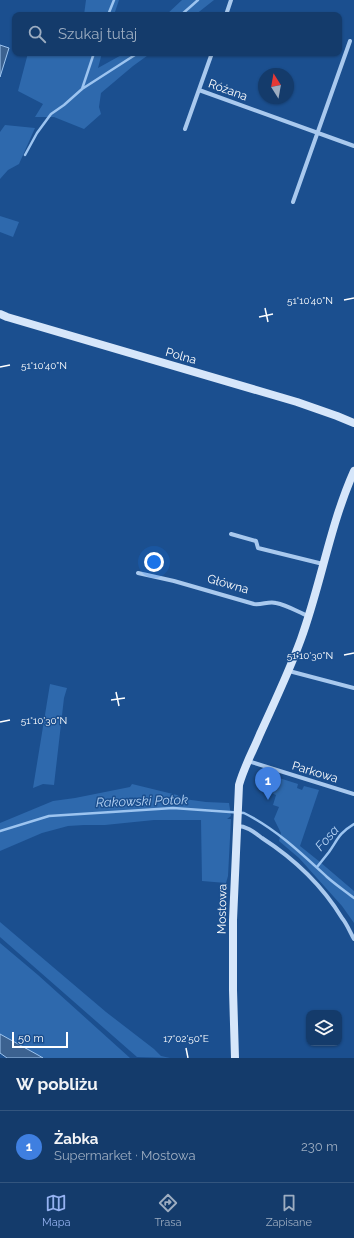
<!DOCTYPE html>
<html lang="pl">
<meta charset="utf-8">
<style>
:root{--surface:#143b6b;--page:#214673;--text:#f1f3f6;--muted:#9dadc1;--line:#33557e;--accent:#95b2f1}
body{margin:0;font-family:Raleway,sans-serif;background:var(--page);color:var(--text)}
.controls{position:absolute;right:12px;bottom:12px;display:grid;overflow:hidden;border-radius:8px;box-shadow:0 1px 3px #0004}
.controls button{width:36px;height:36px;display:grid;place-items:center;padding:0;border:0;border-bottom:1px solid var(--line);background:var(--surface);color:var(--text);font:20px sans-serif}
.compass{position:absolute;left:258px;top:68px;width:36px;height:36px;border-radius:50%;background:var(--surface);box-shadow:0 1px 3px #0004;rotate:349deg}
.scale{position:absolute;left:12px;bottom:10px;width:56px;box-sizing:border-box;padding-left:4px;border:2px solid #fff;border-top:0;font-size:11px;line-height:14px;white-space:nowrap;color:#fff;-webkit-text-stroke:3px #1b4f8f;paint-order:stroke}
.you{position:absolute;left:154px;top:562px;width:14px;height:14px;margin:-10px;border:3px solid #fff;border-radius:50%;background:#1a73e8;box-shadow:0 0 0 6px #1a73e833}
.badge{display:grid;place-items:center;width:26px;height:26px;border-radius:50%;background:var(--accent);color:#fff;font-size:13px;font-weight:700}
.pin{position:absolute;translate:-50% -33px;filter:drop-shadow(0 1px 2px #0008)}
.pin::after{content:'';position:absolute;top:21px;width:14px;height:12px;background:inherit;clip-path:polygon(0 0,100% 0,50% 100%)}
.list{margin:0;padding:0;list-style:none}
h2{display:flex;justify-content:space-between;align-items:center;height:52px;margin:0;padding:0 16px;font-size:17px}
h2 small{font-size:13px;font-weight:400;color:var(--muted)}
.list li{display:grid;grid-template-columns:26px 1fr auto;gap:12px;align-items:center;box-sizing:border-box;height:72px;padding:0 16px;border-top:1px solid var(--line)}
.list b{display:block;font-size:15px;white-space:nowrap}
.list p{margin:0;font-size:13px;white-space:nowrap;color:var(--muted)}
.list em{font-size:13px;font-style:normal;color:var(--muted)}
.icon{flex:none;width:22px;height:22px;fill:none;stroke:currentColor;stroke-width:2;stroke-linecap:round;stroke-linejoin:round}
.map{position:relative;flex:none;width:354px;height:1058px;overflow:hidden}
.search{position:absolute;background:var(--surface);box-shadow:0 1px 3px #0004;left:12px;right:12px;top:12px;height:44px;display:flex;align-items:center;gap:10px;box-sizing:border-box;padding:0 14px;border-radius:8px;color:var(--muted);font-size:15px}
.sheet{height:124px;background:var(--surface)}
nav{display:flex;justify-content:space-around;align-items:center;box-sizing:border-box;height:56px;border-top:1px solid var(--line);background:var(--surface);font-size:11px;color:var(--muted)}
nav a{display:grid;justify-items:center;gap:2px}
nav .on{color:var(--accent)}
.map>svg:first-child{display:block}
.green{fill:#2e69ad}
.water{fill:#3c6290;stroke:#9cc4f0}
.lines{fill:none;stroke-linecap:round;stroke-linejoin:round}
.stream{stroke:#9cc4f0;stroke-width:2.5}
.street{stroke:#a9c9ee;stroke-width:4}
.secondary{stroke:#d6e6fa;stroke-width:8}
.ticks{fill:none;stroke:#fff;stroke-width:1.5}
.labels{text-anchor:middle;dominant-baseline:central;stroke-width:3;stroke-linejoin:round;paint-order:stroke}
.street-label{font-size:12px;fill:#fff;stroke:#1b4f8f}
.water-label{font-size:13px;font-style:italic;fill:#b5d3f5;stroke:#1b4f8f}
.ticks-label{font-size:10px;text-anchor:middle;fill:#fff;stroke:#1b4f8f;stroke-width:3;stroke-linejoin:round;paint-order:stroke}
</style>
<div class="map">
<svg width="354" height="1058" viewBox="0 0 354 1058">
<rect width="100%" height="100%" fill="#1b4f8f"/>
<path class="green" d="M86,0H119L114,15H84Z
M182,0H214L195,15H166Z
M28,53H43L59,55L70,53H102L98,68L125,53H151L133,66L101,93L99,107L101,114L84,129L54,117H35L43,104L18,91Z
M5,125L35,128L19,164L8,170L0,179V132Z
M0,216L19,222L13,237L0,232Z
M50,684L67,688L64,698L54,785L43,784L33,788Z
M273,776L298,784L297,788L302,790L304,786L319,790L300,846L320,862L354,891V923L342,906L299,858L279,841L281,833L274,819L279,807L273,805L276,795L267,791L274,779H272Z
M132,784L177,795L184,799L206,802L229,803L231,816L227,819H231L228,876L226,883L202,881L201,820H154L105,825H84L68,826L42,833L0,851V823L53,801L75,798L130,787Z
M0,922L106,1012L154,1049L161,1056L170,1058L137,1057L0,937Z
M0,943L38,975L130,1058H43L0,1034Z"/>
<path class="water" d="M0,45L9,48L0,77Z
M0,1034L38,1055L43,1058H7L0,1053Z"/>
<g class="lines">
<path class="stream" d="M108,15L114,0
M181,15L198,0
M82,89L94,53
M25,155L37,133L51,114L64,105L82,89L138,53
M0,831L49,816L112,812L173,808L244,813C276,829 301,853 327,877C336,885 345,891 354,898
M317,867C321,862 325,857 329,852C338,839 339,833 354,824"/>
<path class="street" d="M226,15L231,0
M199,90L354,146
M185,129L212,53
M293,202L350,41
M231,534L256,541L258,548L323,564
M138,573L174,581L254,604C262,605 269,601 276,603C287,605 298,612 308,616
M289,671L354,688
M248,761L354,794
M237,826C247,826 254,832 262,838C293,858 322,885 342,918C347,924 350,932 354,939"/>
<path class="secondary" d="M0,314L7,317L297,402L337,416L354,423
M235,1058L233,990V920L239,785C244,767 253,751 260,734C274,703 289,672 301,639C321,584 330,525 354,471"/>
</g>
<path class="ticks" d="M344,300L354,298M265,308L268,322M259,317L273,314M0,367L10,365M344,655L354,653M116,692L119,706M111,700L125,698M0,722L10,720M186,1048L188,1058"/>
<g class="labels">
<g class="street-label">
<text transform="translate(228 90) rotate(20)">Różana</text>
<text transform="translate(181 356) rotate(16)">Polna</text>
<text transform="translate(228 584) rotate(16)">Główna</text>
<text transform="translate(315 772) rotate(17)">Parkowa</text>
<text transform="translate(222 909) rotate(-89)">Mostowa</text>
</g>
<g class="water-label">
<text transform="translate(142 801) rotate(-2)">Rakowski Potok</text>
<text transform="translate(327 838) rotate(-49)">Fosa</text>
</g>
</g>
<g class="ticks-label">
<text x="310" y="304">51°10'40"N</text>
<text x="44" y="369">51°10'40"N</text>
<text x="310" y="659">51°10'30"N</text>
<text x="44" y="724">51°10'30"N</text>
<text x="186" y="1042">17°02'50"E</text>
</g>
</svg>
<div class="controls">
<button><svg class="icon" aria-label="layers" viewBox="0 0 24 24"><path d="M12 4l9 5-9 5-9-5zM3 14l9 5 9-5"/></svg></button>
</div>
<svg class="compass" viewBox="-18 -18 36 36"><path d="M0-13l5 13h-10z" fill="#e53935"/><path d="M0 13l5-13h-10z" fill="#9dadc1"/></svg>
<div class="scale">50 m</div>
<div class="you"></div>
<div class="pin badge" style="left:268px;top:800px;background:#3f7fe0">1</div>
<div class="search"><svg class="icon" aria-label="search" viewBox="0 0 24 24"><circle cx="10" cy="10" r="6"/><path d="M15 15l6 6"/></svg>Szukaj tutaj</div>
</div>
<section class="sheet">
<h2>W pobliżu<small></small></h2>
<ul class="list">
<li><span class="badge" style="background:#3f7fe0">1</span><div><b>Żabka</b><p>Supermarket · Mostowa</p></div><em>230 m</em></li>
</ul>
</section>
<nav>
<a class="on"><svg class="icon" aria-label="map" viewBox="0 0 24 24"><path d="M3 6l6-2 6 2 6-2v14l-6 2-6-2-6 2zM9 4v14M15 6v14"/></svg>Mapa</a>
<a><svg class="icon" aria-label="directions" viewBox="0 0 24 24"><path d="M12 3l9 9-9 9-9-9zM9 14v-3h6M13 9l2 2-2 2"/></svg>Trasa</a>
<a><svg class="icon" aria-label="saved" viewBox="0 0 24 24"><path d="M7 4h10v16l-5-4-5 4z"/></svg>Zapisane</a>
</nav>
